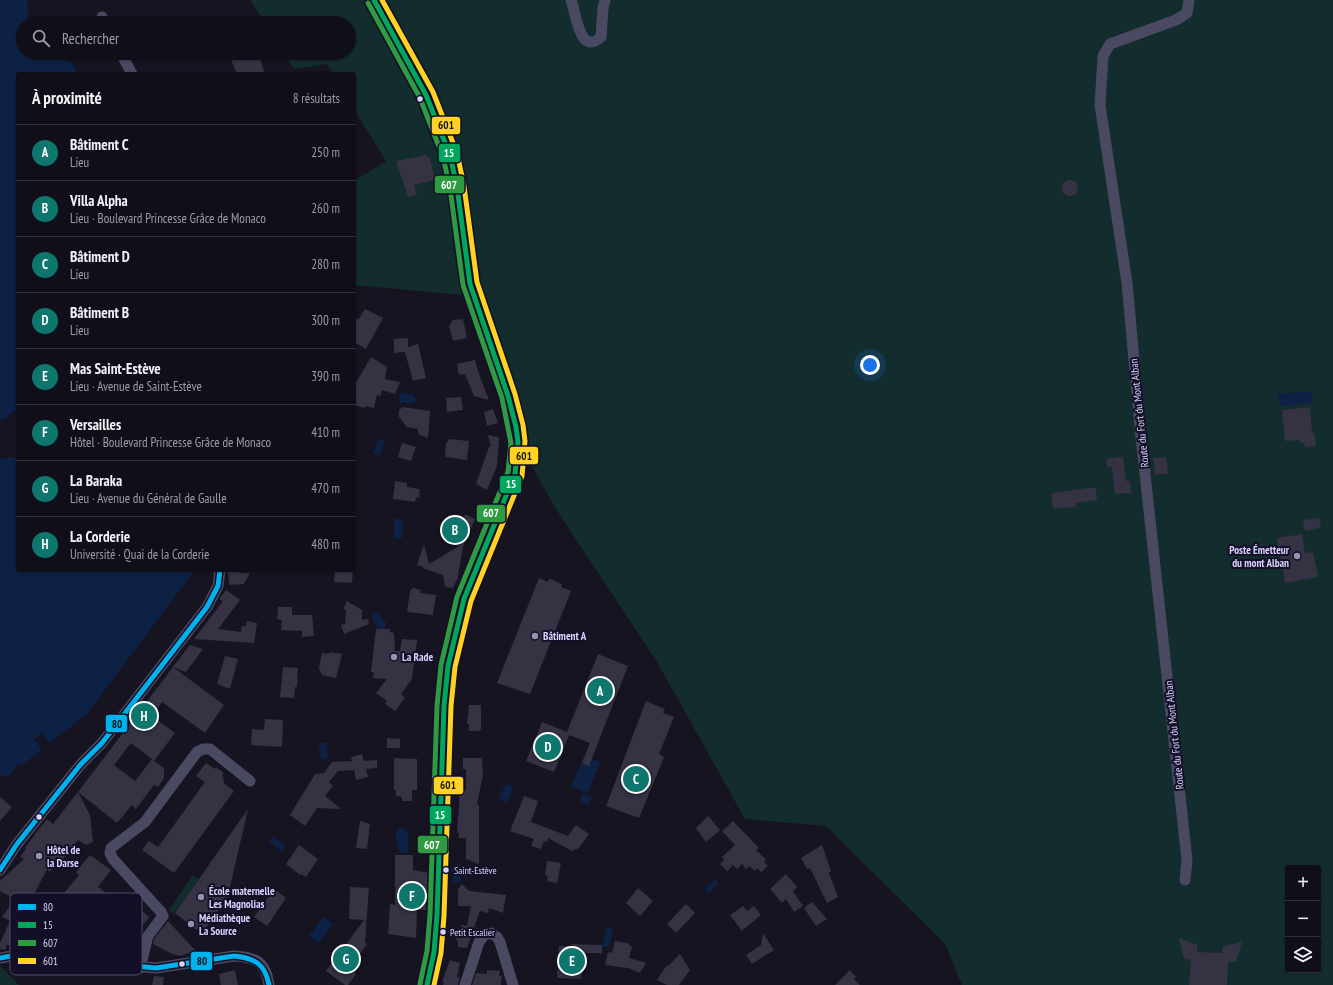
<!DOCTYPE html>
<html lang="fr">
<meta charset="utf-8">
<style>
:root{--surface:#100f19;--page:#1e1d26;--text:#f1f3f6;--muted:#9c9ca2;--line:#302f38;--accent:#0f766e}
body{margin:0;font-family:"PT Sans Narrow",sans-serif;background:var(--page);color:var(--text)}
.controls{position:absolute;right:12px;bottom:12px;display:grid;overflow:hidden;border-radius:4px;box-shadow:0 1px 3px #0004}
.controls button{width:36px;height:36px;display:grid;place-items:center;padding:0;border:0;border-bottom:1px solid var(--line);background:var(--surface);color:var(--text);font:20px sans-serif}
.you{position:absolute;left:870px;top:365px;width:14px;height:14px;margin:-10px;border:3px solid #fff;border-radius:50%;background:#1a73e8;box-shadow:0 0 0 6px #1a73e833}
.badge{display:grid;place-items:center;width:26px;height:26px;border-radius:50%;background:var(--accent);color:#fff;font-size:13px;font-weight:700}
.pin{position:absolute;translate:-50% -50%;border:2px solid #fff;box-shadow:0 1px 4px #0006}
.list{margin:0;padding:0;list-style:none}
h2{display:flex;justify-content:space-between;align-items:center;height:52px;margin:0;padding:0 16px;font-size:17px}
h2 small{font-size:13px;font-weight:400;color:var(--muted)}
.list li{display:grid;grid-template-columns:26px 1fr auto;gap:12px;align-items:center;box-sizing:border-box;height:56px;padding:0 16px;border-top:1px solid var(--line)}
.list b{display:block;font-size:15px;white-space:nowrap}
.list p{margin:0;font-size:13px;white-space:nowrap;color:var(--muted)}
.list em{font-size:13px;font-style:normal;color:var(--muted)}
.icon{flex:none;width:22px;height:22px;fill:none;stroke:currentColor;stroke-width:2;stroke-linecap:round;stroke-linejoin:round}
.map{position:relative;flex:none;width:1333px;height:985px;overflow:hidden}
.search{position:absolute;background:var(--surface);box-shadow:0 1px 3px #0004;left:16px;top:16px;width:340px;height:44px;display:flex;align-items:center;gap:10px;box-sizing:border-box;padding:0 14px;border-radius:22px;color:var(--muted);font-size:15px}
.panel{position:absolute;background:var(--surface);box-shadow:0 1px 3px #0004;left:16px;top:72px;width:340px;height:500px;border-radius:4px}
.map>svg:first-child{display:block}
.green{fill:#132c2d;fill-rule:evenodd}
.water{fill:#0d2144}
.building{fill:#343243;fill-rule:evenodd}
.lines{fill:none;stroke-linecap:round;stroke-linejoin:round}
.minor{stroke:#4a4962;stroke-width:11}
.secondary{stroke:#575674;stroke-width:15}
.bus-1-casing{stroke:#130f26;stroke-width:8}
.bus-2-casing{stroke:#130f26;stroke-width:8}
.bus-3-casing{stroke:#130f26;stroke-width:8}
.bus-4-casing{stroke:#130f26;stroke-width:8}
.bus-1{stroke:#00b1eb;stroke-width:5}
.bus-2{stroke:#00a65c;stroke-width:5}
.bus-3{stroke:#2e9a41;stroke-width:5}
.bus-4{stroke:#ffd224;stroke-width:5}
.bus-dot{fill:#d9d4ff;stroke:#130f26;stroke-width:1.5}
.poi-dot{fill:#9591b1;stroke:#130f26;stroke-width:1.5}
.labels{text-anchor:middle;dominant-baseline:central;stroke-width:4;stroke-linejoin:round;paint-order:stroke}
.bus-label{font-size:10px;fill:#d9d4ff;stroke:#130f26;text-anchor:start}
.street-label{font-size:11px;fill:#d9d4ff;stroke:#130f26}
.poi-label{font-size:11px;font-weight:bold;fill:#d9d4ff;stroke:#130f26;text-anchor:start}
.key{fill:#130f26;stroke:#4e4a67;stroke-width:1}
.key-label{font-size:11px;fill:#d9d4ff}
.line-badge{stroke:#130f26;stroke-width:1.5}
.badge-label{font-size:11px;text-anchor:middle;font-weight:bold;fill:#fff}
.pale-badge-label{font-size:11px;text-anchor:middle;font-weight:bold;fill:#111}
</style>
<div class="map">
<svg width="1333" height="985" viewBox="0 0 1333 985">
<rect width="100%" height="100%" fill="#161421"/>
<path class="green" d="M250,0H1333V985H962L945,944L826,826L745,819L657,662L554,506L527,457L520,408L483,297L354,285V181L386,161L354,109V74H333L327,64L294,69L283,53H349V23H265ZM1288,868H1318V970H1288Z
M193,875L199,879L174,913L169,910Z
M0,966L19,985H0Z"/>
<path class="water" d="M0,0H27L28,6L27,23H23V53C43,53 70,49 77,74H18V408L5,419L0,420Z
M1310,391L1313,397L1311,403L1281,406L1278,400L1279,394Z
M400,392L413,395L415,398V402L411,404L403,402L399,404Z
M379,439L385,440L380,456L373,453Z
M18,457V570H195L87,714L50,743L41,733L34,739L42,750L22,765L19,764L6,778L0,774V459Z
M394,519H403L402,538H394Z
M377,612L387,624L383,629L378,628L372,618L373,613Z
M319,743H327L328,758L324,760L320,758Z
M584,756L600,762L588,793L571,787Z
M510,784L513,788L507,803L499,799L505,785Z
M582,793L592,797L588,806L580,800Z
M399,828L406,829L409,837L408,853L399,852C398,844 392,835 399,828Z
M273,837L286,846L282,852L269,842Z
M456,864H460L458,874L463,881L454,883L451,868Z
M714,880H716L718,884L710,893H707L705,888Z
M323,917L333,924L319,943L309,936Z
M607,927L613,928L609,947L602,946Z"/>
<path class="building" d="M233,53H258L265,74H237L230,57L234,55Z
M427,155L428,158H430L435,180L414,185L417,195L408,197L396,161Z
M1062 188a8 8 0 1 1 16 0a8 8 0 1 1-16 0Z
M365,309L383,318L366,349L354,342V325L357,318L359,319Z
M463,319L467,338L453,341L449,326L453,320Z
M408,338V347L418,344L426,378L413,381L405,352L394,353V339Z
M371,357L387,367L385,379L400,382L395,394L382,390L381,396L377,395L374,408L365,406V408L354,405V380L357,381Z
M475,360L478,371L489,400L474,396L465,374L459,375L457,364Z
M461,397L463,410L447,412L446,398Z
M403,407L430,411L428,438L418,434V429L407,427L399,417V410Z
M1310,407L1312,433L1314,432L1316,446L1305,447L1304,443H1300V440L1285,441L1282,410Z
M493,409L498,423L487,426L484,412Z
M488,435L498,437L499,439L497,466L487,490L476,484L489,447H491Z
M449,439L469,441L467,460L445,457L446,444Z
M402,443L416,447L411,461L398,457Z
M1119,457H1123L1126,481H1130L1131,493L1115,494L1112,467H1107L1106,459Z
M1166,457L1168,474L1155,475L1153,458Z
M395,481L407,483V487L420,489L419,498L416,497L415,502L393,499Z
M1087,488H1096L1097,500L1075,503L1076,507L1053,509L1051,493Z
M465,514L475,519L463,547L458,577L453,588L445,587L443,575L422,568L424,567L417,565L424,544L429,564L459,546L445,540L453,517L463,519Z
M1319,518L1321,528L1305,531L1303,520Z
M1302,534L1305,553L1313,552L1318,577L1285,583L1277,538Z
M228,570H240V573H250L244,584L229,585Z
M335,570H353L352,583L334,582Z
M539,578L548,582L549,579L553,580L562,584L561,587L571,591L530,694L497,683Z
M413,588L421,590L420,593L436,595L433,615L407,612L410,591Z
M226,590L240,600L218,629L241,632L242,626H246L247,621L257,623L254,643L194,639L223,601L219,599Z
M347,601L362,610V620L368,619L369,624L344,634L341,625L345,624L346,610L343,609Z
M278,607H292V615H312L314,636L302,637V631L281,630L282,620L277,619Z
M376,629H390V632L394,633L395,651H400L402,639L417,640L412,679L401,694L405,698L395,711L385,704L387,701L376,693L387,679L373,678L374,672H371Z
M190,645L203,649L186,672L173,667Z
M329,652L342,654L336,678L322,675L319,668L322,653L329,654Z
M598,654L628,666L589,766L582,763L590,743L569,735L554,772L526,761L542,722L567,732Z
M225,656L238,659L230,689L217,684Z
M173,667L224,705L205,733L162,702L152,716L175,733L154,761L164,768V778L158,787L154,785L136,809L132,805L117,823L78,792ZM131,743L152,759L135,781L114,765Z
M283,667L298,668L297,687H295L294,698L280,697Z
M646,701L665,709L663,713L674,717L659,754L664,757L639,818L606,806Z
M469,705H481V729L479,731H469V724H467Z
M265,719L283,720L282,747L251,745L252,729L264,730Z
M387,738L400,739V748H387Z
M362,754L364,761L377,760V768L366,769L368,777L356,780L354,770L338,771L329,782L333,786L325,796L341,809L317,808L305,826L290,815L315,774L324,773L332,762L352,761L351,757Z
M394,758L417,759V790H412V801H402V797L396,796V790H394Z
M463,758H482L483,775L477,804L479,805V864L466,859V838H459V833H457L460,789L466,790V769H463Z
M206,763L215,769L216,767L224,773L222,776L224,778L223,780L225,784L234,791L174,873L142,850L149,841L158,847L205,782L196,776Z
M78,792L90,815L93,842L86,845L78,840L61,862L58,859L50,872L47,869L13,935L24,936L23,947L7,945L5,950L0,949V943L10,921L2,917L15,899L0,891V881L24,859L20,857L26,849L25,848L42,825L47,819L53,824Z
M524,796L538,801L531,822L568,836L576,825L589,834L579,848L572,851L548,838L547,842L544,841L541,849L531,846L534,839L510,831Z
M0,797L12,807L0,821Z
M248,809L228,896L202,934L175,913Z
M708,816L720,830L706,842L696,828Z
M360,821L370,824L367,849L356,848Z
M733,821L759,848L756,850L766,860L764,862L768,866L761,872L757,868L755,871L749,866L746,869L742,864L737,869L733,865L727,871L720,864L724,860L722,857L735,845L722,831Z
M299,845L318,859L306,877L301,874L300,875L286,864Z
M822,845L831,871L829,873L838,897L827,903L810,868L807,869L801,858Z
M90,855L111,870L98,887L126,907L135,894L142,902L138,907L149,917L123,952L107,943L103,952L80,943V949L62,948L63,933L69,934V930L85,932L92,935L93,933L102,937L115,921L87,902L86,904L79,899L76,902L64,893L79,875L76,872Z
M395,855H413V870L429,873L428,910H417L416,938L388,934L390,904L395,905Z
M547,861L561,863L557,883L547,881L548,876L545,875Z
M786,874L797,887L793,891L803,906L794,912L786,899L782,903L770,889Z
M462,884L469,891L506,895L503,913L489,908L488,913L480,911L467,948L458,947V942L455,938L460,931L461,925L467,926L471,906H458V889Z
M350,887L369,888L365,942L367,944L358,957L360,958L352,971L356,974L348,985H345L326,971L364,920L349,919Z
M638,888L653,901L640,916L626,903Z
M274,889L286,898L267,926L254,917Z
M812,902L827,919L816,926L804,908Z
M686,904L695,913L676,933L667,924Z
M743,906L747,911L754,906L761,915L742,931L730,915Z
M168,921L196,951L180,956L172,954L153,944L154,939Z
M763,933L774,950L752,964L746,955L761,945Z
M1179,938L1197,945V952L1222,953L1223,946L1242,942L1236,962H1228L1227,985H1189L1191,960L1184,959Z
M615,941L627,943L632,947L629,958L646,963L640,973L628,968L605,965L608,952L612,953Z
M572,944L602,945V953H583L581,979L557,978L559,946H571Z
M680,954L690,970L679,985H667L657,980L667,965L668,966Z
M450,960L460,963L457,977L460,978L458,985H443L444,983L442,982Z
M235,970L238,985H221L219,974Z
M487,970L500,971L499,976H502L501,985H472L476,973L487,974Z
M850,970L856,977L854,979L860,985H835Z
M154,976L164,977L163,985H152Z"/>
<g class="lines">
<path class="minor" d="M571,0C576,12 579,57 601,37L603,8L605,0
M102,17L105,23
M121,53L132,74
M0,870L17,844L81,764L102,743L207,607L218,586L220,570
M1185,880L1187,860L1141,437L1127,283L1100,105L1103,56L1110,44L1176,20L1187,13L1189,0
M0,958L17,955L156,968L234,956C256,957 266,962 269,985
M140,968L148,936L163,916L161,912L113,859L110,853L111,848L145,822L197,752L203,749H210L250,781
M465,985L479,942L484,935L491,933L497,937L500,942L513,985"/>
<path class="secondary" d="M374,0C402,50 434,100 450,155C462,197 460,242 470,284C477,306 484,329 492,351C506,391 526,431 515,474L464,599L448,666L444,706L437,915L434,952L427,985"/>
<g class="bus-1-casing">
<path id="bus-1" d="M0,870L17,844L81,764L102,743L207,607L218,586L220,570
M0,958L17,955L156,968L234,956C255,958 265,964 269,985"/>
</g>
<g class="bus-2-casing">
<path id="bus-2" d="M374,0L426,95L450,155L457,187L470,284L508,396L516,427L518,442L515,474L464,599L448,666L444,706L437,915L434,952L427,985"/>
</g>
<g class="bus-3-casing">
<path id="bus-3" d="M368,3L420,98L443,157L450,188L463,285L502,398L511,443L508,472L457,597L441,665L437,706L430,915L427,951L420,984"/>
</g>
<g class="bus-4-casing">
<path id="bus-4" d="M382,0L433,92L457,153L464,186L477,282L515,394L523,425L525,441L522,476L471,601L455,667L451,706L444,916L441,953L434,985"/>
</g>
<use href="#bus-1" class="bus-1"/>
<use href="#bus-2" class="bus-2"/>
<use href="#bus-3" class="bus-3"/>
<use href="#bus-4" class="bus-4"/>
</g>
<g class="bus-dot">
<circle cx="420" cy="99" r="3.5"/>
<circle cx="39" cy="817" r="3.5"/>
<circle cx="446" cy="870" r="3.5"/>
<circle cx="443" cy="932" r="3.5"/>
<circle cx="182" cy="964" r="3.5"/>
</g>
<g class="poi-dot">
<circle cx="1297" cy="556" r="4"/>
<circle cx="535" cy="636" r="4"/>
<circle cx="394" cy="657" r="4"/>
<circle cx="39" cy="856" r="4"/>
<circle cx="201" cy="897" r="4"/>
<circle cx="191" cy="924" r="4"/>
</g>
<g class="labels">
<g class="bus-label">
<text x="454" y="870">Saint-Estève</text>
<text x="450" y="932">Petit Escalier</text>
</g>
<g class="street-label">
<text transform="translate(1139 413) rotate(-96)">Route du Fort du Mont Alban</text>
<text transform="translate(1174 735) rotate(-96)">Route du Fort du Mont Alban</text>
</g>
<g class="poi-label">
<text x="1289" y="550" text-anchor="end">Poste Émetteur<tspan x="1289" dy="13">du mont Alban</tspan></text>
<text x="543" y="636">Bâtiment A</text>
<text x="402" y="657">La Rade</text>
<text x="47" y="850">Hôtel de<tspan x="47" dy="13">la Darse</tspan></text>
<text x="209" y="891">École maternelle<tspan x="209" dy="13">Les Magnolias</tspan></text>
<text x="199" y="918">Médiathèque<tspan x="199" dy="13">La Source</tspan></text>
</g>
</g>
<rect x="10" y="893" width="132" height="82" rx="6" class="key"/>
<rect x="18" y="904" width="18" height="6" fill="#00b1eb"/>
<rect x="18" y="922" width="18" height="6" fill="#00a65c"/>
<rect x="18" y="940" width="18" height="6" fill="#2e9a41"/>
<rect x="18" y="958" width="18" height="6" fill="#ffd224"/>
<g class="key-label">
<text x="43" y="911">80</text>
<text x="43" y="929">15</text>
<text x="43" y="947">607</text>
<text x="43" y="965">601</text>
</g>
<g class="line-badge">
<rect x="431" y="116" width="30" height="19" rx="4" fill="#ffd224"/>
<rect x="438" y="143" width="23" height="20" rx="4" fill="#00a65c"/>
<rect x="434" y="175" width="31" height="19" rx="4" fill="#2e9a41"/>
<rect x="509" y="446" width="30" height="19" rx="4" fill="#ffd224"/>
<rect x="499" y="475" width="23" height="19" rx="4" fill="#00a65c"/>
<rect x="476" y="504" width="30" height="19" rx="4" fill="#2e9a41"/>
<rect x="105" y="714" width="23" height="19" rx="4" fill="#00b1eb"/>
<rect x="433" y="776" width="31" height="19" rx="4" fill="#ffd224"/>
<rect x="429" y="805" width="23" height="20" rx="4" fill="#00a65c"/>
<rect x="417" y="835" width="31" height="19" rx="4" fill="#2e9a41"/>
<rect x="190" y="951" width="23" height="20" rx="4" fill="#00b1eb"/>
</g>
<g class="badge-label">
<text x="449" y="157">15</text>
<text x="449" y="189">607</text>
<text x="511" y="488">15</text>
<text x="491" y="517">607</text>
<text x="440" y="819">15</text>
<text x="432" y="849">607</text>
</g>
<g class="pale-badge-label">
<text x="446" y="129">601</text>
<text x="524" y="460">601</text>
<text x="117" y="728">80</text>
<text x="448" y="789">601</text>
<text x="202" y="965">80</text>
</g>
</svg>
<div class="controls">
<button>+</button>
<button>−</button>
<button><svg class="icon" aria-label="layers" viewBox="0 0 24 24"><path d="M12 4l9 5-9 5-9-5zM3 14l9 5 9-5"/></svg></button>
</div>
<div class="you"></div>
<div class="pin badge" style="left:600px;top:691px">A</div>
<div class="pin badge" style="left:455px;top:530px">B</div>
<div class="pin badge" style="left:636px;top:779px">C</div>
<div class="pin badge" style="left:548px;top:747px">D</div>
<div class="pin badge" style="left:572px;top:961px">E</div>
<div class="pin badge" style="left:412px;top:896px">F</div>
<div class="pin badge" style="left:346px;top:959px">G</div>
<div class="pin badge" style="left:144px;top:716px">H</div>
<div class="search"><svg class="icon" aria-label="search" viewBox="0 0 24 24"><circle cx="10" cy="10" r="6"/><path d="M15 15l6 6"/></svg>Rechercher</div>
<section class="panel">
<h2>À proximité<small>8 résultats</small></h2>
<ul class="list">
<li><span class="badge">A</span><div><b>Bâtiment C</b><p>Lieu</p></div><em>250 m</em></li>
<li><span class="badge">B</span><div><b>Villa Alpha</b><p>Lieu · Boulevard Princesse Grâce de Monaco</p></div><em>260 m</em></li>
<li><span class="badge">C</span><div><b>Bâtiment D</b><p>Lieu</p></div><em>280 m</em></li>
<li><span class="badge">D</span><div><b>Bâtiment B</b><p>Lieu</p></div><em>300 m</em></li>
<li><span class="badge">E</span><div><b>Mas Saint-Estève</b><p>Lieu · Avenue de Saint-Estève</p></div><em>390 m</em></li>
<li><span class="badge">F</span><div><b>Versailles</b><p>Hôtel · Boulevard Princesse Grâce de Monaco</p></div><em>410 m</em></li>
<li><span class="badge">G</span><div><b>La Baraka</b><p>Lieu · Avenue du Général de Gaulle</p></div><em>470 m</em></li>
<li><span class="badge">H</span><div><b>La Corderie</b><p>Université · Quai de la Corderie</p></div><em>480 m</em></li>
</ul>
</section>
</div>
